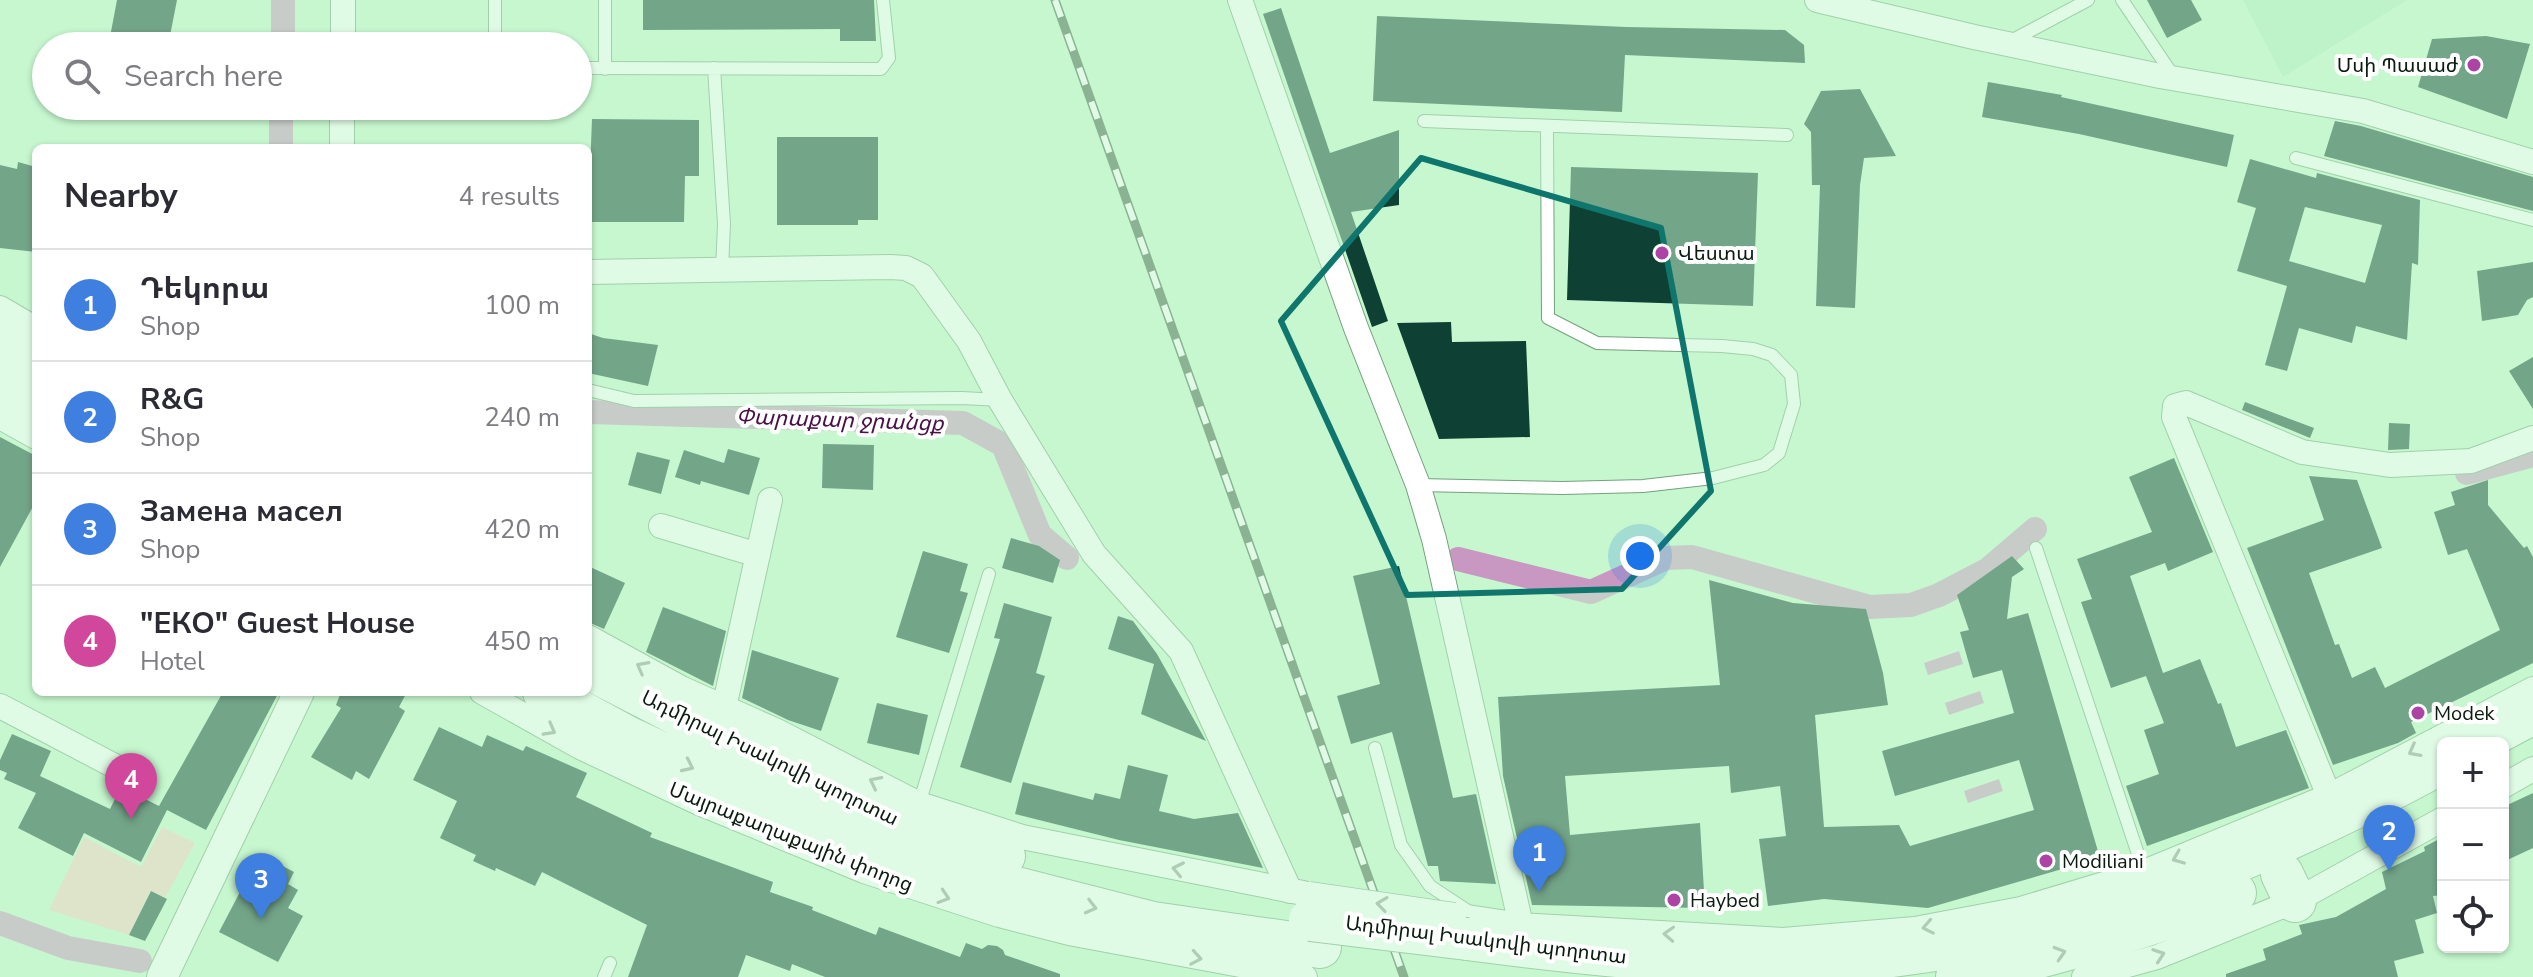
<!DOCTYPE html>
<meta charset="utf-8">
<style>
:root{--surface:#fff;--page:#f2f2f3;--text:#2b2b33;--muted:#7c7c81;--line:#e1e1e2;--accent:#b45309}
body{margin:0;font-family:"Nunito Sans","Noto Sans Armenian",sans-serif;background:var(--page);color:var(--text)}
.controls{position:absolute;right:24px;bottom:24px;display:grid;overflow:hidden;border-radius:12px;box-shadow:0 2px 6px #0004}
.controls button{width:72px;height:72px;display:grid;place-items:center;padding:0;border:0;border-bottom:2px solid var(--line);background:var(--surface);color:var(--text);font:40px sans-serif}
.you{position:absolute;left:1640px;top:556px;width:28px;height:28px;margin:-20px;border:6px solid #fff;border-radius:50%;background:#1a73e8;box-shadow:0 0 0 12px #1a73e833}
.badge{display:grid;place-items:center;width:52px;height:52px;border-radius:50%;background:var(--accent);color:#fff;font-size:26px;font-weight:700}
.pin{position:absolute;translate:-50% -66px;filter:drop-shadow(0 2px 4px #0008)}
.pin::after{content:'';position:absolute;top:42px;width:28px;height:24px;background:inherit;clip-path:polygon(0 0,100% 0,50% 100%)}
.list{margin:0;padding:0;list-style:none}
h2{display:flex;justify-content:space-between;align-items:center;height:104px;margin:0;padding:0 32px;font-size:34px}
h2 small{font-size:26px;font-weight:400;color:var(--muted)}
.list li{display:grid;grid-template-columns:52px 1fr auto;gap:24px;align-items:center;box-sizing:border-box;height:112px;padding:0 32px;border-top:2px solid var(--line)}
.list b{display:block;font-size:30px;white-space:nowrap}
.list p{margin:0;font-size:26px;white-space:nowrap;color:var(--muted)}
.list em{font-size:26px;font-style:normal;color:var(--muted)}
.icon{flex:none;width:44px;height:44px;fill:none;stroke:currentColor;stroke-width:2;stroke-linecap:round;stroke-linejoin:round}
.map{position:relative;flex:none;width:2533px;height:977px;overflow:hidden}
.search{position:absolute;background:var(--surface);box-shadow:0 2px 6px #0004;left:32px;top:32px;width:560px;height:88px;display:flex;align-items:center;gap:20px;box-sizing:border-box;padding:0 28px;border-radius:44px;color:var(--muted);font-size:30px}
.panel{position:absolute;background:var(--surface);box-shadow:0 2px 6px #0004;left:32px;top:144px;width:560px;height:552px;border-radius:12px}
.map>svg:first-child{display:block}
.built{fill:#b4ecc0}
.green{fill:#fbccc3}
.water{fill:#c898c2}
.lines{fill:none;stroke-linecap:round;stroke-linejoin:round}
.canal{stroke:#c898c2;stroke-width:24}
.building{fill:#0e4133;fill-rule:evenodd}
.service-casing{stroke:#73a17d;stroke-width:14}
.minor-casing{stroke:#73a17d;stroke-width:26}
.tertiary-casing{stroke:#73a17d;stroke-width:32}
.trunk-casing{stroke:#73a17d;stroke-width:44}
.service{stroke:#fff;stroke-width:12}
.minor{stroke:#fff;stroke-width:24}
.tertiary{stroke:#fff;stroke-width:30}
.trunk{stroke:#fff;stroke-width:42}
.rail-casing{stroke:#43604a;stroke-width:9}
.rail{stroke:#fff;stroke-width:6;stroke-dasharray:18;stroke-linecap:butt}
.minor-bridge-casing{stroke:#73a17d;stroke-width:26;stroke-linecap:butt}
.trunk-bridge-casing{stroke:#73a17d;stroke-width:44;stroke-linecap:butt}
.minor-bridge{stroke:#fff;stroke-width:24}
.trunk-bridge{stroke:#fff;stroke-width:42}
.oneway{stroke:#909993}
.marked{fill:none;stroke:#0f766e;stroke-width:6;stroke-linejoin:round}
.poi-dot{fill:#ad43a5;stroke:#fff;stroke-width:3}
.labels{text-anchor:middle;dominant-baseline:central;stroke-width:8;stroke-linejoin:round;paint-order:stroke}
.poi-label{font-size:20px;fill:#091c0e;stroke:#fff;text-anchor:start}
.street-label{font-size:20px;fill:#091c0e;stroke:#fff}
.water-label{font-size:22px;font-style:italic;fill:#4a1147;stroke:#fff}
</style>
<div class="map">
<svg width="2533" height="977" viewBox="0 0 2533 977">
<rect width="100%" height="100%" fill="#c6f7cf"/>
<path class="built" d="M2243,0H2407L2283,77Z"/>
<path class="green" d="M162,827L195,843L165,898L150,891L129,935L49,910L84,837L141,867Z"/>
<path class="water" d="M1959,651L1963,664L1928,675L1924,663Z
M1980,691L1984,703L1949,715L1945,703Z
M1999,779L2003,791L1968,803L1964,791Z"/>
<g class="lines">
<path class="canal" d="M283,46V0
M281,148V106
M588,412L963,423L1003,445L1040,535L1067,558
M2467,473L2533,455
M1458,559L1591,592L1666,558L1692,557L1870,607L1911,605L1939,595L1987,570L2035,529
M0,923L68,948L140,961"/>
</g>
<path class="building" d="M117,0H177L168,46H153L110,37Z
M643,0H874L876,41H840V29L643,30Z
M2147,0H2191L2202,20L2167,38Z
M1281,8L1330,153L1399,130V205L1351,212L1388,321L1372,327L1263,14Z
M1377,16L1626,27L1785,30L1804,45L1805,63L1625,55L1622,112L1373,101Z
M2486,36L2530,44L2507,119L2418,87L2432,39Z
M1988,82L2062,95L2061,97L2234,135L2227,167L2079,134L1982,117Z
M1860,89L1896,156L1864,158L1860,185L1855,308L1816,306L1820,185H1812L1811,132L1804,124L1821,91Z
M592,119L699,120V176H685L684,222H588Z
M2335,121L2361,126L2533,177V211L2324,156Z
M777,137H878V220H858V225H777Z
M2250,159L2316,178L2317,173L2420,200L2418,265L2412,263L2407,340L2356,326L2352,343L2299,328L2287,371L2265,365L2287,286L2237,271L2256,208L2237,202ZM2305,207L2382,225L2365,283L2289,261Z
M18,162L36,167V252L0,248V165L17,169Z
M1571,167L1758,173L1753,306L1567,300Z
M2533,262V297L2527,300L2518,315L2482,321L2477,271Z
M1451,322L1452,342L1526,341L1530,437L1439,439L1397,323Z
M588,333L603,338L658,345L648,386L588,373Z
M2533,357V409L2509,371Z
M2245,402L2314,428L2310,438L2242,410Z
M2389,423L2410,424L2409,449L2388,450Z
M0,437L36,456V501L0,567Z
M823,444L874,445L873,490L822,488Z
M728,449L760,458L749,495L701,481L700,485L675,477L684,450L724,463Z
M637,452L670,460L661,494L628,485Z
M2174,458L2213,552L2168,571L2165,563L2130,576L2163,673L2200,659L2218,704L2221,703L2236,747L2286,730L2309,788L2147,846L2126,786L2159,774L2144,730L2164,723L2146,676L2111,688L2081,602L2092,599L2077,559L2152,532L2129,477Z
M2309,476L2357,480L2382,548L2309,573L2335,645L2339,644L2352,678L2375,667L2385,688L2500,630L2467,549L2448,555L2434,512L2455,505L2451,492L2488,480V505L2524,548L2527,546L2533,557V663L2411,722L2416,733L2398,743L2333,765L2247,548L2324,520Z
M1011,538L1039,546L1060,560L1053,583L1002,568Z
M923,551L968,564L960,591L968,593L949,653L896,637Z
M2012,556L2024,569L2012,577L2007,619L2028,613L2100,858L1928,908L1824,899L1768,906L1759,839L1786,836L1780,786L1731,793L1729,766L1565,776L1570,835L1700,823L1705,908L1532,905L1503,776L1498,697L1720,685L1709,580L1793,603L1866,609L1883,673L1888,705L1815,715L1824,827L1899,825L1910,846L2034,810L2019,760L1895,796L1882,751L2014,713L2002,670L1973,678L1960,632L1969,630L1957,595Z
M588,566L625,583L604,629L588,622Z
M1399,566L1453,798L1476,794L1496,884L1440,881L1438,866H1428L1392,732L1351,744L1337,696L1380,684L1353,576Z
M1004,603L1052,617L1036,673L1045,676L1011,783L960,767L1000,639L994,638Z
M663,607L726,631L713,686L646,652Z
M1118,616L1133,621L1157,654L1206,741L1141,714L1154,664L1108,649Z
M752,650L839,678L821,731L788,720L742,698Z
M223,692H279L206,830L167,810L141,862L84,833L73,856L18,828L36,793L4,779L7,773L0,770V760L12,734L51,751L40,776L110,809L121,787L159,806Z
M341,692H407L399,707L405,711L369,779L356,771L352,780L311,757L341,708L336,705Z
M877,703L928,715L919,755L867,743Z
M439,727L482,747L487,735L523,751L526,746L587,773L576,797L652,833L650,837L773,882L770,892L813,907L812,910L876,935L879,927L960,957L966,943L982,949L988,945L997,946L1003,950L1005,955L1060,974V977H825L792,964L790,971L746,955L738,977H628L647,925L542,872L535,886L496,868L495,871L473,861L476,855L440,838L457,801L413,780Z
M1128,765L1168,775L1159,811L1194,819L1238,813L1263,868L1119,840L1015,814L1023,782L1093,800L1095,793L1120,799Z
M2533,793V848L2503,862V807Z
M2443,837V895L2433,896L2437,913L2415,920L2424,953L2394,961L2398,977H2226V974L2266,960L2263,949L2302,934L2299,925L2336,917L2386,889L2382,872L2425,851L2424,847Z
M260,854L294,872L288,884L298,890L288,908L303,916L278,962L219,932Z
M151,891L167,899L145,941L129,935Z"/>
<g class="lines">
<g class="service-casing">
<path id="service" d="M495,0V46
M605,0V69
M2122,0L2174,77
M2009,42L2088,0
M578,68L881,69L889,58L883,0
M714,68L724,224L722,270
M1424,121L1787,135
M2296,158L2533,220
M588,390L634,401L962,398L1000,400
M1418,485L1563,488L1643,486L1713,478L1764,465L1779,453L1794,404L1791,375L1772,355L1753,349L1722,346L1597,343L1548,318L1547,126
M2036,548L2144,872
M1375,748L1401,845L1430,886L1468,911
M919,804L989,574
M604,977L610,963"/>
</g>
<g class="minor-casing">
<path id="minor" d="M1240,0L1356,328L1418,485L1434,539L1521,925
M1817,0L1974,37L2160,76L2363,111L2533,162
M343,46V0
M342,148V106
M588,272L890,267L906,268L922,276L969,341L1000,400L1094,554L1181,651L1290,891
M0,308L36,329
M0,417L36,437
M661,526L758,555
M588,637L681,688L777,731L919,804L1022,837L1303,893
M482,692L580,747L699,803L864,871L999,915L1069,933L1305,977
M0,706L143,781
M721,721L770,500
M2503,786L2533,769
M2329,796L2174,417L2175,406L2186,403L2302,452L2390,465L2471,461L2533,438
M1454,915L1521,925L1783,940L1915,929L2021,909L2144,872L2329,796L2533,689
M2084,977L2157,957L2295,901L2443,819"/>
</g>
<g class="tertiary-casing">
<path id="tertiary" d="M162,977L299,692"/>
</g>
<g class="trunk-casing">
<path id="trunk" d="M0,341L36,361
M0,386L36,407
M588,668L745,749L891,819L1004,856
M544,692L627,737L749,794L881,848L1008,886L1153,923L1320,947
M2477,743L2533,713
M2282,874L2295,901
M1467,939C1590,955 1716,969 1840,961C2054,946 2257,863 2443,762
M1957,977C2055,955 2142,930 2235,893"/>
</g>
<use href="#service" class="service"/>
<use href="#minor" class="minor"/>
<use href="#tertiary" class="tertiary"/>
<use href="#trunk" class="trunk"/>
<g class="rail-casing">
<path id="rail" d="M1055,0L1404,977"/>
</g>
<use href="#rail" class="rail"/>
<g class="minor-bridge-casing">
<path id="minor-bridge" d="M1309,894L1454,915"/>
</g>
<g class="trunk-bridge-casing">
<path id="trunk-bridge" d="M1310,920L1467,939"/>
</g>
<use href="#minor-bridge" class="minor-bridge"/>
<use href="#trunk-bridge" class="trunk-bridge"/>
</g>
<defs><path id="oneway-chevron" d="M-2-3.5L2.5 0L-2 3.5" fill="none" stroke-width="1.6" stroke-linecap="round" stroke-linejoin="round" transform="scale(2)"/></defs>
<g class="oneway">
<use href="#oneway-chevron" transform="translate(642 667) rotate(-152)"/>
<use href="#oneway-chevron" transform="translate(550 730) rotate(29)"/>
<use href="#oneway-chevron" transform="translate(2414 751) rotate(152)"/>
<use href="#oneway-chevron" transform="translate(688 766) rotate(25)"/>
<use href="#oneway-chevron" transform="translate(875 782) rotate(-153)"/>
<use href="#oneway-chevron" transform="translate(2178 858) rotate(158)"/>
<use href="#oneway-chevron" transform="translate(1178 869) rotate(-168)"/>
<use href="#oneway-chevron" transform="translate(944 897) rotate(18)"/>
<use href="#oneway-chevron" transform="translate(1382 904) rotate(-172)"/>
<use href="#oneway-chevron" transform="translate(1091 907) rotate(14)"/>
<use href="#oneway-chevron" transform="translate(1928 927) rotate(169)"/>
<use href="#oneway-chevron" transform="translate(1669 934) rotate(-177)"/>
<use href="#oneway-chevron" transform="translate(2060 953) rotate(-17)"/>
<use href="#oneway-chevron" transform="translate(2159 955) rotate(-19)"/>
<use href="#oneway-chevron" transform="translate(1196 958) rotate(10)"/>
</g>
<path d="M0 0H2533V977H0ZM1421,158L1661,228L1711,491L1622,589L1407,595L1281,321Z" fill="#c6f7cf" fill-opacity=".55" fill-rule="evenodd"/>
<path class="marked" d="M1421,158L1661,228L1711,491L1622,589L1407,595L1281,321Z"/>
<g class="poi-dot">
<circle cx="2474" cy="65" r="8"/>
<circle cx="1662" cy="253" r="8"/>
<circle cx="2418" cy="713" r="8"/>
<circle cx="2046" cy="861" r="8"/>
<circle cx="1674" cy="900" r="8"/>
</g>
<g class="labels">
<g class="poi-label">
<text x="2458" y="65" text-anchor="end">Մսի Պասաժ</text>
<text x="1678" y="253">Վեստա</text>
<text x="2434" y="713">Modek</text>
<text x="2062" y="861">Modiliani</text>
<text x="1690" y="900">Haybed</text>
</g>
<g class="street-label">
<text transform="translate(770 758) rotate(26)">Ադմիրալ Իսակովի պողոտա</text>
<text transform="translate(791 837) rotate(22)">Մայրաքաղաքային փողոց</text>
<text transform="translate(1486 940) rotate(7)">Ադմիրալ Իսակովի պողոտա</text>
</g>
<g class="water-label">
<text transform="translate(840 420) rotate(2)">Փարաքար ջրանցք</text>
</g>
</g>
</svg>
<div class="controls">
<button>+</button>
<button>−</button>
<button><svg class="icon" aria-label="locate" viewBox="0 0 24 24"><circle cx="12" cy="12" r="6"/><path d="M12 2v4M12 18v4M2 12h4M18 12h4"/></svg></button>
</div>
<div class="you"></div>
<div class="pin badge" style="left:1539px;top:892px;background:#3f7fe0">1</div>
<div class="pin badge" style="left:2389px;top:871px;background:#3f7fe0">2</div>
<div class="pin badge" style="left:261px;top:919px;background:#3f7fe0">3</div>
<div class="pin badge" style="left:131px;top:819px;background:#d1479c">4</div>
<div class="search"><svg class="icon" aria-label="search" viewBox="0 0 24 24"><circle cx="10" cy="10" r="6"/><path d="M15 15l6 6"/></svg>Search here</div>
<section class="panel">
<h2>Nearby<small>4 results</small></h2>
<ul class="list">
<li><span class="badge" style="background:#3f7fe0">1</span><div><b>Դեկորա</b><p>Shop</p></div><em>100 m</em></li>
<li><span class="badge" style="background:#3f7fe0">2</span><div><b>R&amp;G</b><p>Shop</p></div><em>240 m</em></li>
<li><span class="badge" style="background:#3f7fe0">3</span><div><b>Замена масел</b><p>Shop</p></div><em>420 m</em></li>
<li><span class="badge" style="background:#d1479c">4</span><div><b>&quot;ЕКО&quot; Guest House</b><p>Hotel</p></div><em>450 m</em></li>
</ul>
</section>
</div>
